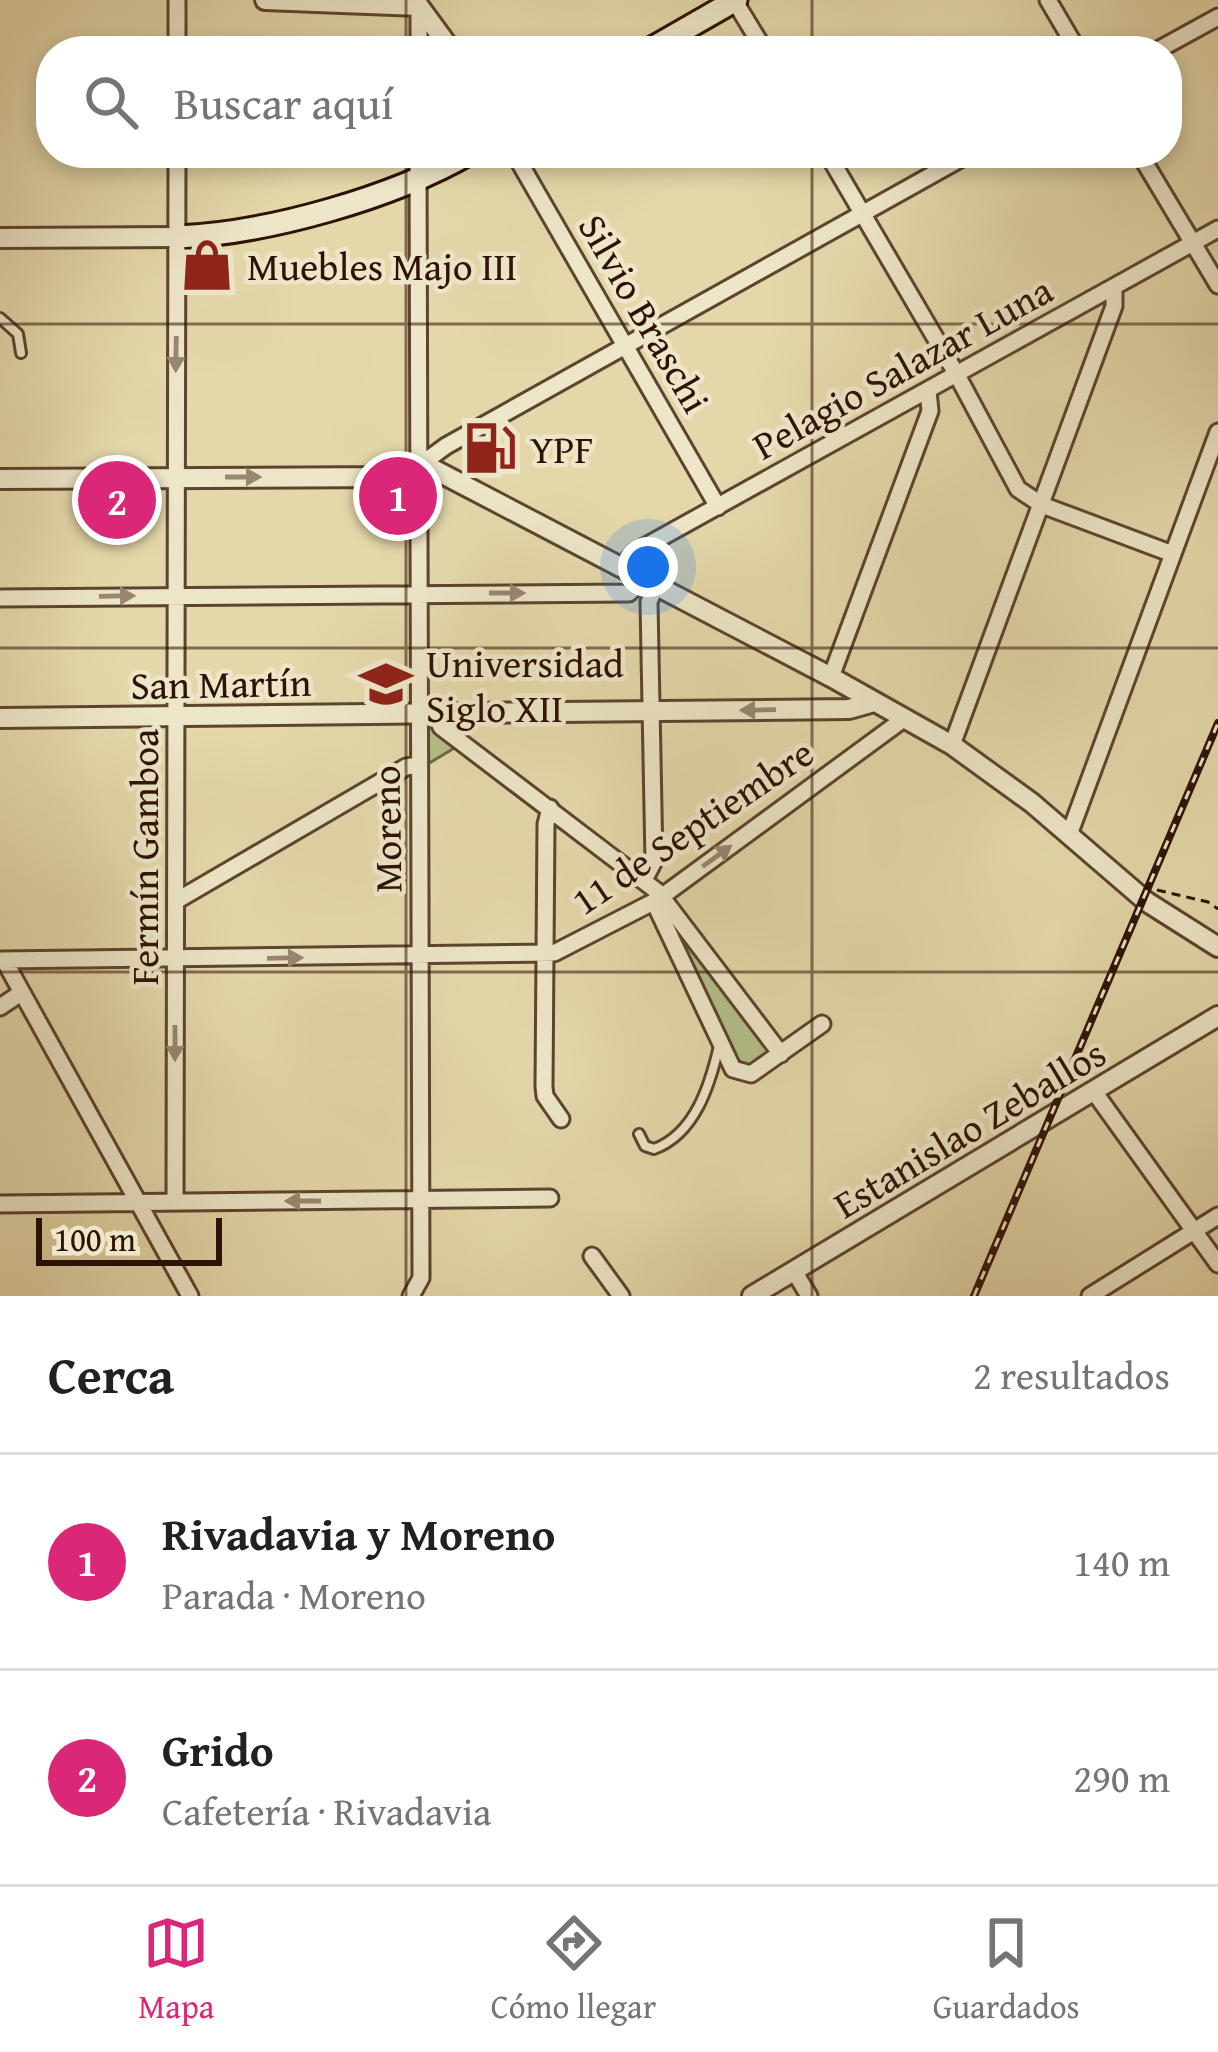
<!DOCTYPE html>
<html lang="es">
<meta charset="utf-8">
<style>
:root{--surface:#fff;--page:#f2f2f2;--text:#202124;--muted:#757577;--line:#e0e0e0;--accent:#db2777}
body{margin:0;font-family:"Gentium Book Plus",serif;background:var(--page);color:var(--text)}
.scale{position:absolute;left:36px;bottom:30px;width:186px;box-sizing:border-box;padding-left:12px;border:6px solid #2e1206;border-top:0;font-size:33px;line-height:42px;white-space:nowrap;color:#2e1206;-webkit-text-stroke:9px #ede6c8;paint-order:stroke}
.you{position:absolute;left:648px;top:567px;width:42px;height:42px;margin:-30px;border:9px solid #fff;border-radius:50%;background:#1a73e8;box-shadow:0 0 0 18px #1a73e833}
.badge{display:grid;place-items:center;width:78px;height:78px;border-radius:50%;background:var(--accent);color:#fff;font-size:39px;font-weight:700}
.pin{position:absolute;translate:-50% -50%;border:6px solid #fff;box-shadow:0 3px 12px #0006}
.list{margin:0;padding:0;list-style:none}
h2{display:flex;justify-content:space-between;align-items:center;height:156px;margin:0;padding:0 48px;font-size:51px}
h2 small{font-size:39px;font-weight:400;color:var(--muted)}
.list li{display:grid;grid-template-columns:78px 1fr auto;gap:36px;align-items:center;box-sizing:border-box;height:216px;padding:0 48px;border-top:3px solid var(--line)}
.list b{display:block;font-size:45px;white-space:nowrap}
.list p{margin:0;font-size:39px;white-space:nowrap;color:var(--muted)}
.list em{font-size:39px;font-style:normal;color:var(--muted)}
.icon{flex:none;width:66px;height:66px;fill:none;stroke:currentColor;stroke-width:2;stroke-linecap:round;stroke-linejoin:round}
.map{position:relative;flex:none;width:1218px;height:1296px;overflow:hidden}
.search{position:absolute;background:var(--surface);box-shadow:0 6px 18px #0003;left:36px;right:36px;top:36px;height:132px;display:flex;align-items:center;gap:30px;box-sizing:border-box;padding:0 42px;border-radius:48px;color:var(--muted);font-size:45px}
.sheet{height:588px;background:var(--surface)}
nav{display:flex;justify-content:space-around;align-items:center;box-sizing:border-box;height:168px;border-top:3px solid var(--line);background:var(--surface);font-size:33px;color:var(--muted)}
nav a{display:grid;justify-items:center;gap:6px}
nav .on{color:var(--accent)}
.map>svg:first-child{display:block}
.green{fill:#b4bf89;stroke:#716848;stroke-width:3}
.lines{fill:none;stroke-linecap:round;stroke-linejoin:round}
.service-casing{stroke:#5c442f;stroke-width:14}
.minor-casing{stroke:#5c442f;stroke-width:21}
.tertiary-casing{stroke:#5c442f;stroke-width:24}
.secondary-casing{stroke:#2e1206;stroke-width:27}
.path{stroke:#2e1206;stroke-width:3;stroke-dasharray:9 6;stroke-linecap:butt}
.service{stroke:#ede6c8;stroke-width:8}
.minor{stroke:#ede6c8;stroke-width:15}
.tertiary{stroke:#ede6c8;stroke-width:18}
.secondary{stroke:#ede6c8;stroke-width:21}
.rail-casing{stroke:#2e1206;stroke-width:8}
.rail{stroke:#ede6c8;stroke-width:3;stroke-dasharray:9;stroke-linecap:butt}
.oneway{fill:#978771}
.grid{fill:none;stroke:#2e1206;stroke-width:3;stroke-opacity:0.55}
.labels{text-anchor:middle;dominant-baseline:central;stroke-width:9;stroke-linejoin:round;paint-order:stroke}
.poi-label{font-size:39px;fill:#2e1206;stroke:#ede6c8;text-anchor:start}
.street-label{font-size:39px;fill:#2e1206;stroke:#ede6c8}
</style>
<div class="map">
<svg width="1218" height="1296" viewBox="0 0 1218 1296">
<rect width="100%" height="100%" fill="#e4d8aa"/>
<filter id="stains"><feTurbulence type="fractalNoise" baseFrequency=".00167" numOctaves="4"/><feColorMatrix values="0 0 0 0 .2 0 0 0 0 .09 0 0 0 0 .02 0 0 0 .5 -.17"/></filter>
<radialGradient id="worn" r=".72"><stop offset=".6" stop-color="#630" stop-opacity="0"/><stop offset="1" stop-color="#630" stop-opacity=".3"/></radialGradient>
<path class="green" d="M425,722L456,747L426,765Z
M668,917L769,1044L768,1052L751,1065H744L733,1055Z"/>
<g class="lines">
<g class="service-casing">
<path id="service" d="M0,318L18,334L21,353
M639,1134L645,1146L654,1149C695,1134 710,1085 719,1046"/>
</g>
<g class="minor-casing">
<path id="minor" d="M177,0V51
M734,0L765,51
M1048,0L1078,51
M419,51V6
M1156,51L1218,17
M514,153L718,507
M827,153L957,375L1018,489L1042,505L1170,553
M1139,153L1218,285
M416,468L446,446L971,153
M622,567L635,552L1218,229
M0,598L629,593L643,579
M831,677L930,411L928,391
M436,714L441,727L658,892L781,1054
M952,745L1114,306V288
M550,808L546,824L544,1087L545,1096L561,1119
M1069,835L1218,432
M644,880L654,861L649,602L656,585
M176,901L406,767L418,765
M654,902L733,1069L751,1074L822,1024
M0,960L554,953L657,900L905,718
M4,960L190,1296
M0,1007L21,993
M1095,1093L1218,1264
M175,1201L177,153
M0,1204L550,1198
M592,1256L621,1296
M794,1271L809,1296
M411,1296L421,1278L418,153
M1090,1296L1218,1216"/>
</g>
<g class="tertiary-casing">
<path id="tertiary" d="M265,0L419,6L452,51
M0,238L178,237
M0,479L392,477L416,468L433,469L831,677L952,745L1032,803L1147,902L1218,947
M0,718L849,709L874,702
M752,1296L1218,1016"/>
</g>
<g class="secondary-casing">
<path id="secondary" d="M647,51L736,0
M178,237C268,233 392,198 470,153"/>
</g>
<path class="path" d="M1157,890L1208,902L1218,909"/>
<use href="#service" class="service"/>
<use href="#minor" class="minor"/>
<use href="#tertiary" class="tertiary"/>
<use href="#secondary" class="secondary"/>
<g class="rail-casing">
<path id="rail" d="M974,1296L1218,723"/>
</g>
<use href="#rail" class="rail"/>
</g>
<defs><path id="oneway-solid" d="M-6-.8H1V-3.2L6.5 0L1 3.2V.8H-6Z" transform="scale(3)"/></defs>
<g class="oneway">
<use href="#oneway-solid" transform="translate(176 354) rotate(91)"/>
<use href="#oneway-solid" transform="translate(243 477)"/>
<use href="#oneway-solid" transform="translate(507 593)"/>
<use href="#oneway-solid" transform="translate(117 596) rotate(-1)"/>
<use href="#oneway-solid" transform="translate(758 710) rotate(179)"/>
<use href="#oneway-solid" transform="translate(717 856) rotate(-36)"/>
<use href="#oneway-solid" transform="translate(285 958) rotate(-1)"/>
<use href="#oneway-solid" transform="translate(175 1043) rotate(90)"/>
<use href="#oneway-solid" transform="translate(303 1201) rotate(180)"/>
</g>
<path class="grid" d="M406,0V51M812,0V51M406,153V1296M812,153V1296M0,324H1218M0,648H1218M0,972H1218"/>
<defs>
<g id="shop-bare" transform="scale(4.14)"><path d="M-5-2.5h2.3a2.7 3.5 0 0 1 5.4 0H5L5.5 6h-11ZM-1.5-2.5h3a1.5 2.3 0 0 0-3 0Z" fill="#8f2418" stroke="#ede6c8" stroke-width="2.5" paint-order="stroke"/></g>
<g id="fuel-bare" transform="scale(4.14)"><path d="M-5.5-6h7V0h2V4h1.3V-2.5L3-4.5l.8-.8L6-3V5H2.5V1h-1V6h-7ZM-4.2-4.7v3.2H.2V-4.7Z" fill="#8f2418" stroke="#ede6c8" stroke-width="2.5" paint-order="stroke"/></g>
<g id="university-bare" transform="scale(4.14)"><path d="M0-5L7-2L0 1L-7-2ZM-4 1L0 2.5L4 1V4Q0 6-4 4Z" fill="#8f2418" stroke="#ede6c8" stroke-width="2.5" paint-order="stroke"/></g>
</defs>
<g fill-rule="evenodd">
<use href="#shop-bare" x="207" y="265"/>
<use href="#fuel-bare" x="490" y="448"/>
<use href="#university-bare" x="386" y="684"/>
</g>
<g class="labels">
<g class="poi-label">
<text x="247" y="265">Muebles Majo III</text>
<text x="530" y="448">YPF</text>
<text x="426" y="662">Universidad<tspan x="426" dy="45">Siglo XII</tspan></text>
</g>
<g class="street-label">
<text transform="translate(645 313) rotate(60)">Silvio Braschi</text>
<text transform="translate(902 367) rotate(-29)">Pelagio Salazar Luna</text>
<text transform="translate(221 683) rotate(-1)">San Martín</text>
<text transform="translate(692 826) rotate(-34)">11 de Septiembre</text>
<text transform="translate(386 829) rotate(-91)">Moreno</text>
<text transform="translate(143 857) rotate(-90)">Fermín Gamboa</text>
<text transform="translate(969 1128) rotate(-31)">Estanislao Zeballos</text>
</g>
</g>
<rect width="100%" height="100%" filter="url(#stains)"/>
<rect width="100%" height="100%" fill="url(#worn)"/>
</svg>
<div class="scale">100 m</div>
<div class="you"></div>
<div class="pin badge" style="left:398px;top:496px">1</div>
<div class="pin badge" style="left:117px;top:500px">2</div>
<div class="search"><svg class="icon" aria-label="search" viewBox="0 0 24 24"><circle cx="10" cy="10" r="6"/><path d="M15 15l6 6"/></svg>Buscar aquí</div>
</div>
<section class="sheet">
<h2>Cerca<small>2 resultados</small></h2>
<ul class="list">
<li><span class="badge">1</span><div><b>Rivadavia y Moreno</b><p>Parada · Moreno</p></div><em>140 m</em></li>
<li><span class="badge">2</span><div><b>Grido</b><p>Cafetería · Rivadavia</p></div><em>290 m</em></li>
</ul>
</section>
<nav>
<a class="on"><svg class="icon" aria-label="map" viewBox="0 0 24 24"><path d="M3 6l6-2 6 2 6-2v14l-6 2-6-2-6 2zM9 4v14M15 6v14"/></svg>Mapa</a>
<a><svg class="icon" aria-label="directions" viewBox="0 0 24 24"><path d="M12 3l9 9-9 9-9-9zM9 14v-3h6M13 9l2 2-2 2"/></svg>Cómo llegar</a>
<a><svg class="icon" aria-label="saved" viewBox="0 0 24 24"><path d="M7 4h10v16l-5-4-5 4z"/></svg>Guardados</a>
</nav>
